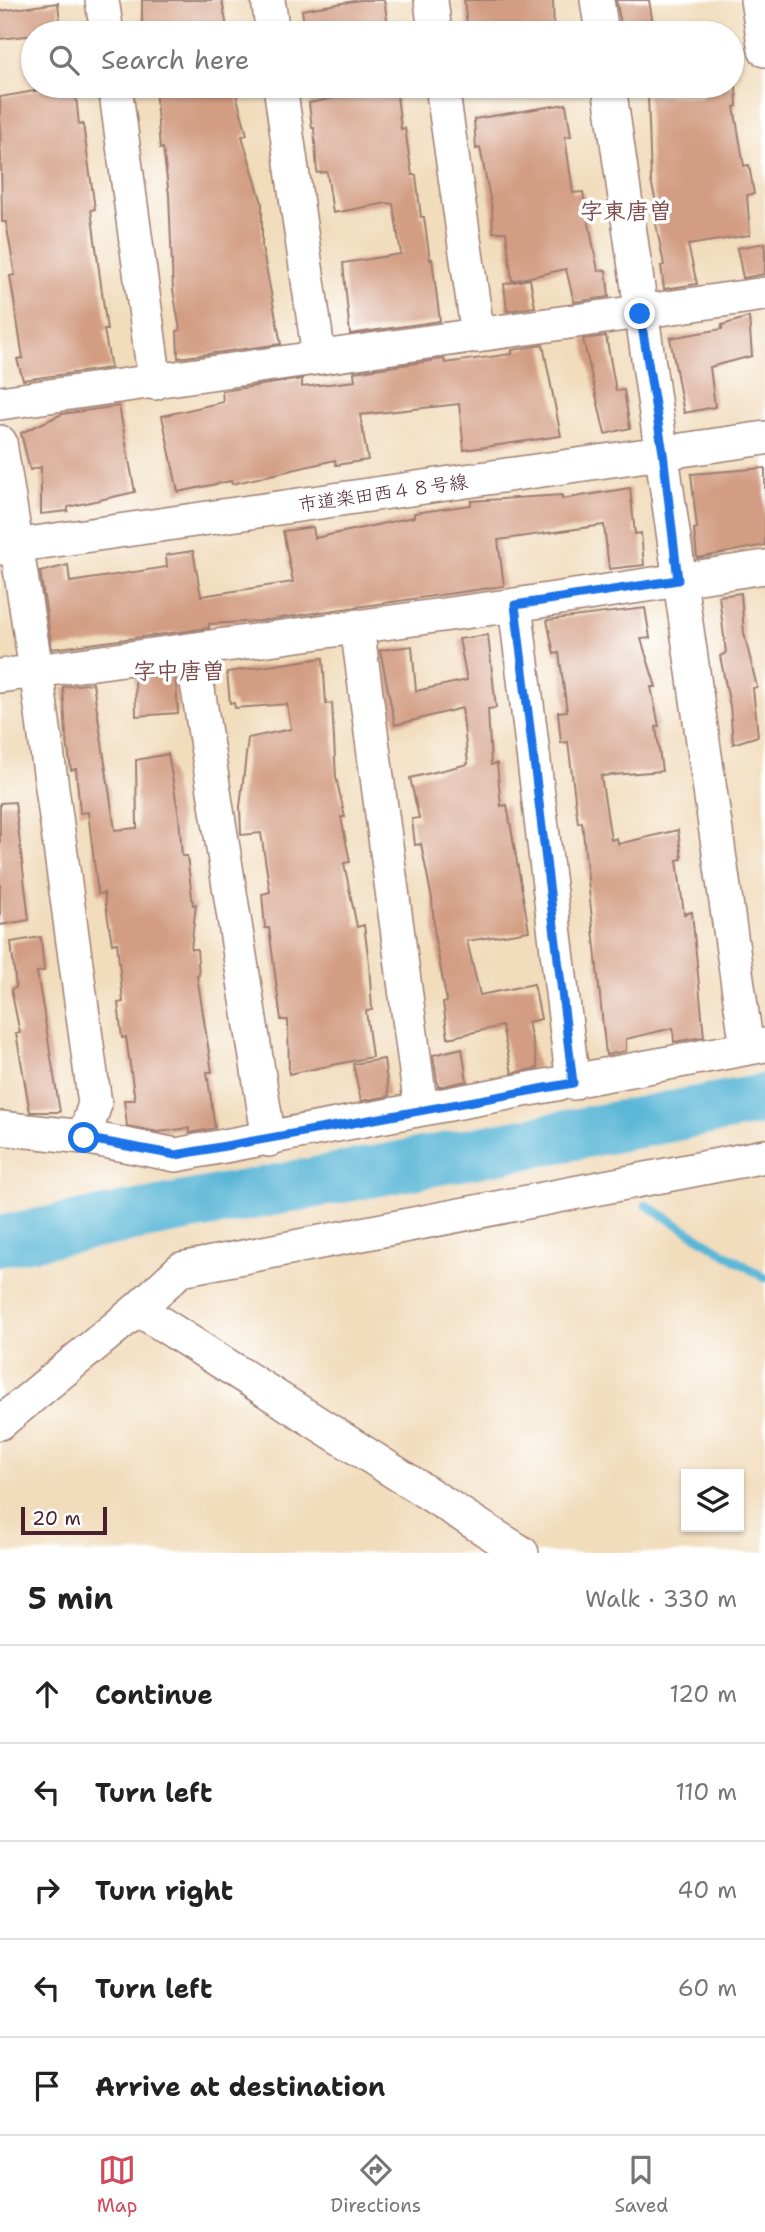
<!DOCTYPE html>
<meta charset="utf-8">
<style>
:root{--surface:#fff;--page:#f2f2f2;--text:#222;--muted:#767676;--line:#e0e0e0;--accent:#d1495b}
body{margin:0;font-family:"Shantell Sans","Klee One",sans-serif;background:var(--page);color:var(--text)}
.controls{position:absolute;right:21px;bottom:21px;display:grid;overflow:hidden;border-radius:0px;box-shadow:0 2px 5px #0004}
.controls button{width:63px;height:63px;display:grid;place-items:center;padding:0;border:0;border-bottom:2px solid var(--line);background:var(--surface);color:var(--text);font:35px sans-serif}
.scale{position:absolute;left:21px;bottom:18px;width:86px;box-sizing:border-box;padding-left:7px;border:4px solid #4a1f2b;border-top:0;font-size:19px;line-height:24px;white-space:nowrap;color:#4a1f2b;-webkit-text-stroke:5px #fff;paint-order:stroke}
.stop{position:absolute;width:21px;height:21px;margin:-16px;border:5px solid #1a73e8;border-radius:50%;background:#fff}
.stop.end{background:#1a73e8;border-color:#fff;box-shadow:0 2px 7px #0008}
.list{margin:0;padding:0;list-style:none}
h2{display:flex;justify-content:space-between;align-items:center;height:91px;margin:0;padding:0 28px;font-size:30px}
h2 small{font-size:23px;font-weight:400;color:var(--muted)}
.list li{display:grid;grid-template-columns:46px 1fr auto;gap:21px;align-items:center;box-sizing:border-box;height:98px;padding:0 28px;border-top:2px solid var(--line)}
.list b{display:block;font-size:26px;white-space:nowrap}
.list em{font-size:23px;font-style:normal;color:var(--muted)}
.icon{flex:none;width:38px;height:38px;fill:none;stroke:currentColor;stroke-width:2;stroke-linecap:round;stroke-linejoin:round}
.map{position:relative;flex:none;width:765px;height:1553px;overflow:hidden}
.search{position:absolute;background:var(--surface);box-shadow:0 2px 5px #0004;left:21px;right:21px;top:21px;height:77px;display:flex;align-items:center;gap:18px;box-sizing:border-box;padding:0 24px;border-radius:38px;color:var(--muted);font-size:26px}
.sheet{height:581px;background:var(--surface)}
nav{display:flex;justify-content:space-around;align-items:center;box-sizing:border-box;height:98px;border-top:2px solid var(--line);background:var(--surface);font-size:19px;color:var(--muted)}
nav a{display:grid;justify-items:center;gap:4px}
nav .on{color:var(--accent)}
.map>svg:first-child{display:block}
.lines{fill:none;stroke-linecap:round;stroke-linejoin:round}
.stream{stroke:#58b6d6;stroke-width:9}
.river{stroke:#58b6d6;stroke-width:51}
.building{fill:#d39d83}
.street-casing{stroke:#9e7e73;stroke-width:36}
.street{stroke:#fff;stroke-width:33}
.route{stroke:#1a73e8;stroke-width:9}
.labels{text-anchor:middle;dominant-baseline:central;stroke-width:7;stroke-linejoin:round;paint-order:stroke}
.street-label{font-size:19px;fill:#4a1f2b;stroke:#fff}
.quarter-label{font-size:23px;font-weight:bold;fill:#7a4b4a;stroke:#fff}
</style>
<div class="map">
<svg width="765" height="1553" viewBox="0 0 765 1553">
<rect width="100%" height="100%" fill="#fff"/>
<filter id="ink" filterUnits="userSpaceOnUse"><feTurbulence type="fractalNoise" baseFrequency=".0143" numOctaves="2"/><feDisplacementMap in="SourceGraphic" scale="14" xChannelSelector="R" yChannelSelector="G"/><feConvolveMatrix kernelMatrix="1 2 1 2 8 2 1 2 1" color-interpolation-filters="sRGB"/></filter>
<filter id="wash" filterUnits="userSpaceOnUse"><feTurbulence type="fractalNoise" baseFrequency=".00686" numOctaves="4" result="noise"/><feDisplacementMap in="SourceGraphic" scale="28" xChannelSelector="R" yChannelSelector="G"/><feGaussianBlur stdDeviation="1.57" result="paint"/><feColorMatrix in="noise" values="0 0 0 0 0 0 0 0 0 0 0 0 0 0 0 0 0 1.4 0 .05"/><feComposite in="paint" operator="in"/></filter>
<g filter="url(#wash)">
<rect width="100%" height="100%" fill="#f1dcbb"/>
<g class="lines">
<path class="stream" d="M646,1205L765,1278"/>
<path class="river" d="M0,1241L765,1099"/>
</g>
<g id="blocks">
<path class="building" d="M142,0H222L228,33H142Z
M360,0H384L388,25L350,33H305L302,10Z
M464,0H553L554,33H468Z
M616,0H649L653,24L622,29Z
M58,3L61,32L0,39V11Z
M63,86H75L79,125L83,124L95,209L91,210L107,330H104L111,368L23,380L17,359L23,358L10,276L15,275L6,222H2L0,97Z
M155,86H234L247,135L242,136L262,203V247L281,344L178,358L177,331L180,330L173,290L169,195L163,148L160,149Z
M368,86H396L401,129L405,128L412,175H416L421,217H424L430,260L432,259L440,321L350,334L343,263L401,254L393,204L387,203L333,213L327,172L317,173L314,128H312L309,103L369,91Z
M700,86H736L737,106L734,107L744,166L749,165L754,194L747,195L750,235L688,245L697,284L664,289L661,266L664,265L656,224L661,223L651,181L648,95L702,98Z
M566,104L571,136L565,137L573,193L583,192L598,271L606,270L609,297L574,302L566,269L512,281L506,232H493L492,208L480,148L476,149L474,119Z
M765,243V274L743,278L737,248Z
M530,279L535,307L507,311L504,284Z
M749,317L752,356L710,367L715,407L684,413L670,338L722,329V325Z
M606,336L616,391L624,390L630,428L605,434L583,339Z
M543,345L561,436L464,450L459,404L360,415L368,460L336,465L335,460L232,484L231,481L178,492L162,416L223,402L222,391L302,379V387L355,381L354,372L444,359L445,363L512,354V350Z
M119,406L135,492L68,507V511L41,514V467L30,470L21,433L62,414Z
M765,468V545L697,558L694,529L697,528L691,474Z
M630,488L635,534L641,533L644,565L609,569L604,525L498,540L504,586L259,621L209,624V628L52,649L40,572L68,565L70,582L167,567L166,555L193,551L201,596L293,582L283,531L313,527L315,538L414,517V513L471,505V501L562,495V499Z
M741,593L744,633L757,687L753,688L758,736L733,744L730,706L720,656L726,653L719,596Z
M645,608L650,638L641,639L656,687H651L659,726L656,727L662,771L601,776L611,840L617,838L618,844L678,830L682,859L677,860L684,914L692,912L704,1037L674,1042L673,1028L626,1039V1051L606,1055L582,822L578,823L568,742L561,743L558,712L567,711L559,653L554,654L547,620Z
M488,635L496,708L488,709L491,765L497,763L501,806L507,805L529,931L467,941L480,995L534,984L541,1019L528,1022L538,1068L512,1073L502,1026L448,1038L443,1003L447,1002L435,939L432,899L421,844L415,845L412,819L419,818L410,778L468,764L462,708L395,725L380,650L412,646L416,691L467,680L459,639Z
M323,658L326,704L332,703L336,777L345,817H341L350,862L344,863L357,927L364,925L369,963L372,1010L366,1011L372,1057L289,1074L288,1020H281L269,928H265L262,894L270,892L261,833L241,835L240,807L248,738L291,729L287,704L235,708L234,703H230L227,672Z
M175,671L178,713L136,716L135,677Z
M93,683L115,830L137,828L136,760L168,754L179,816L182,856H187L193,905L196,904L191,949H197L199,975H197L212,1072H207L215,1128L190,1133L189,1128L158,1132L127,1126L124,1100H135L126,1037L122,1038L118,1003L123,1002L117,943L112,944L104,893L98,894L88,812L80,813L76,769L71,770L66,734L63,687Z
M15,802L29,920L0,925V803Z
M41,937L44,971L37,972L60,1112H30L16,1033H20L11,989L16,988L11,942Z
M462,1048L467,1081L438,1087L433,1055Z
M384,1059L389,1096L361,1101L353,1064Z"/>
</g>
</g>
<g filter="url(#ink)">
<use href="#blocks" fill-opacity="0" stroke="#9e7e73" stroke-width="2"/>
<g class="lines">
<g class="street-casing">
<path id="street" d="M102,0L107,33
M268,0L273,33
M431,0L435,33
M597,0L602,33
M757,0L765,50
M115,86L155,383
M280,86L319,357
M442,86L478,336
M609,86L747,1048
M0,403L765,294
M0,442L36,670L95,1104L84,1137
M0,548L765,438
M515,605L573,1083
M357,626L421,1109
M192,651L269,1140
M0,676L515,605L765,567
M0,1128L84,1137L176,1155L765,1045
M138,1309L522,1553
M0,1423L138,1309L181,1269L765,1156"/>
</g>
<use href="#street" class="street"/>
</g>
</g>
<g class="lines" filter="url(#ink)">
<path class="route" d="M84,1138L176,1155L573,1083L515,605L678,580L663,453L640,314"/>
</g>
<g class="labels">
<g class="street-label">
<text transform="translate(383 493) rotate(-8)">市道楽田西４８号線</text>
</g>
<g class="quarter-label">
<text x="626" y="211">字東唐曽</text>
<text x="179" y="671">字中唐曽</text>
</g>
</g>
</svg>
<div class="controls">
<button><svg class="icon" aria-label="layers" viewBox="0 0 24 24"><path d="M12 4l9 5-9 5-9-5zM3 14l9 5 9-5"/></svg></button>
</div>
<div class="scale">20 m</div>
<div class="stop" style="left:84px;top:1138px"></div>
<div class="stop end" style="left:640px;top:314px"></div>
<div class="search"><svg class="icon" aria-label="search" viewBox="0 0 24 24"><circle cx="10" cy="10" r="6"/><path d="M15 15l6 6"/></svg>Search here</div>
</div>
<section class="sheet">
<h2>5 min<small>Walk · 330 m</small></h2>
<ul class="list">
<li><svg class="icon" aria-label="ahead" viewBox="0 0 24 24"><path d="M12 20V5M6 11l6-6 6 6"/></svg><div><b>Continue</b></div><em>120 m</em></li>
<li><svg class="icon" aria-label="left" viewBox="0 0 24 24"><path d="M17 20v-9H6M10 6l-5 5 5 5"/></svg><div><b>Turn left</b></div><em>110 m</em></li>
<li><svg class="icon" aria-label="right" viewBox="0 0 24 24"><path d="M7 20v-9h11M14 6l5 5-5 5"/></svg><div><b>Turn right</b></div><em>40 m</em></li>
<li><svg class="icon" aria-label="left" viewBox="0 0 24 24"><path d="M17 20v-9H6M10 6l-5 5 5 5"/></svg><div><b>Turn left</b></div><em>60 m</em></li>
<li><svg class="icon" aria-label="arrive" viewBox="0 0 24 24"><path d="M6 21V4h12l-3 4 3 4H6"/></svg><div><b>Arrive at destination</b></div></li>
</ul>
</section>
<nav>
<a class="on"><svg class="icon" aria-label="map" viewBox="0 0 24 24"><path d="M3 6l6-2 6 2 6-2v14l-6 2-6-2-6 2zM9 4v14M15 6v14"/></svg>Map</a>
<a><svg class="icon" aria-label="directions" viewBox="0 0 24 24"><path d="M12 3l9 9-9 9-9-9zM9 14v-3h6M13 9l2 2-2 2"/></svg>Directions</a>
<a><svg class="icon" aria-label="saved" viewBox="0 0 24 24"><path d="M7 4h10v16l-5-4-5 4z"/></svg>Saved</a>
</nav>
